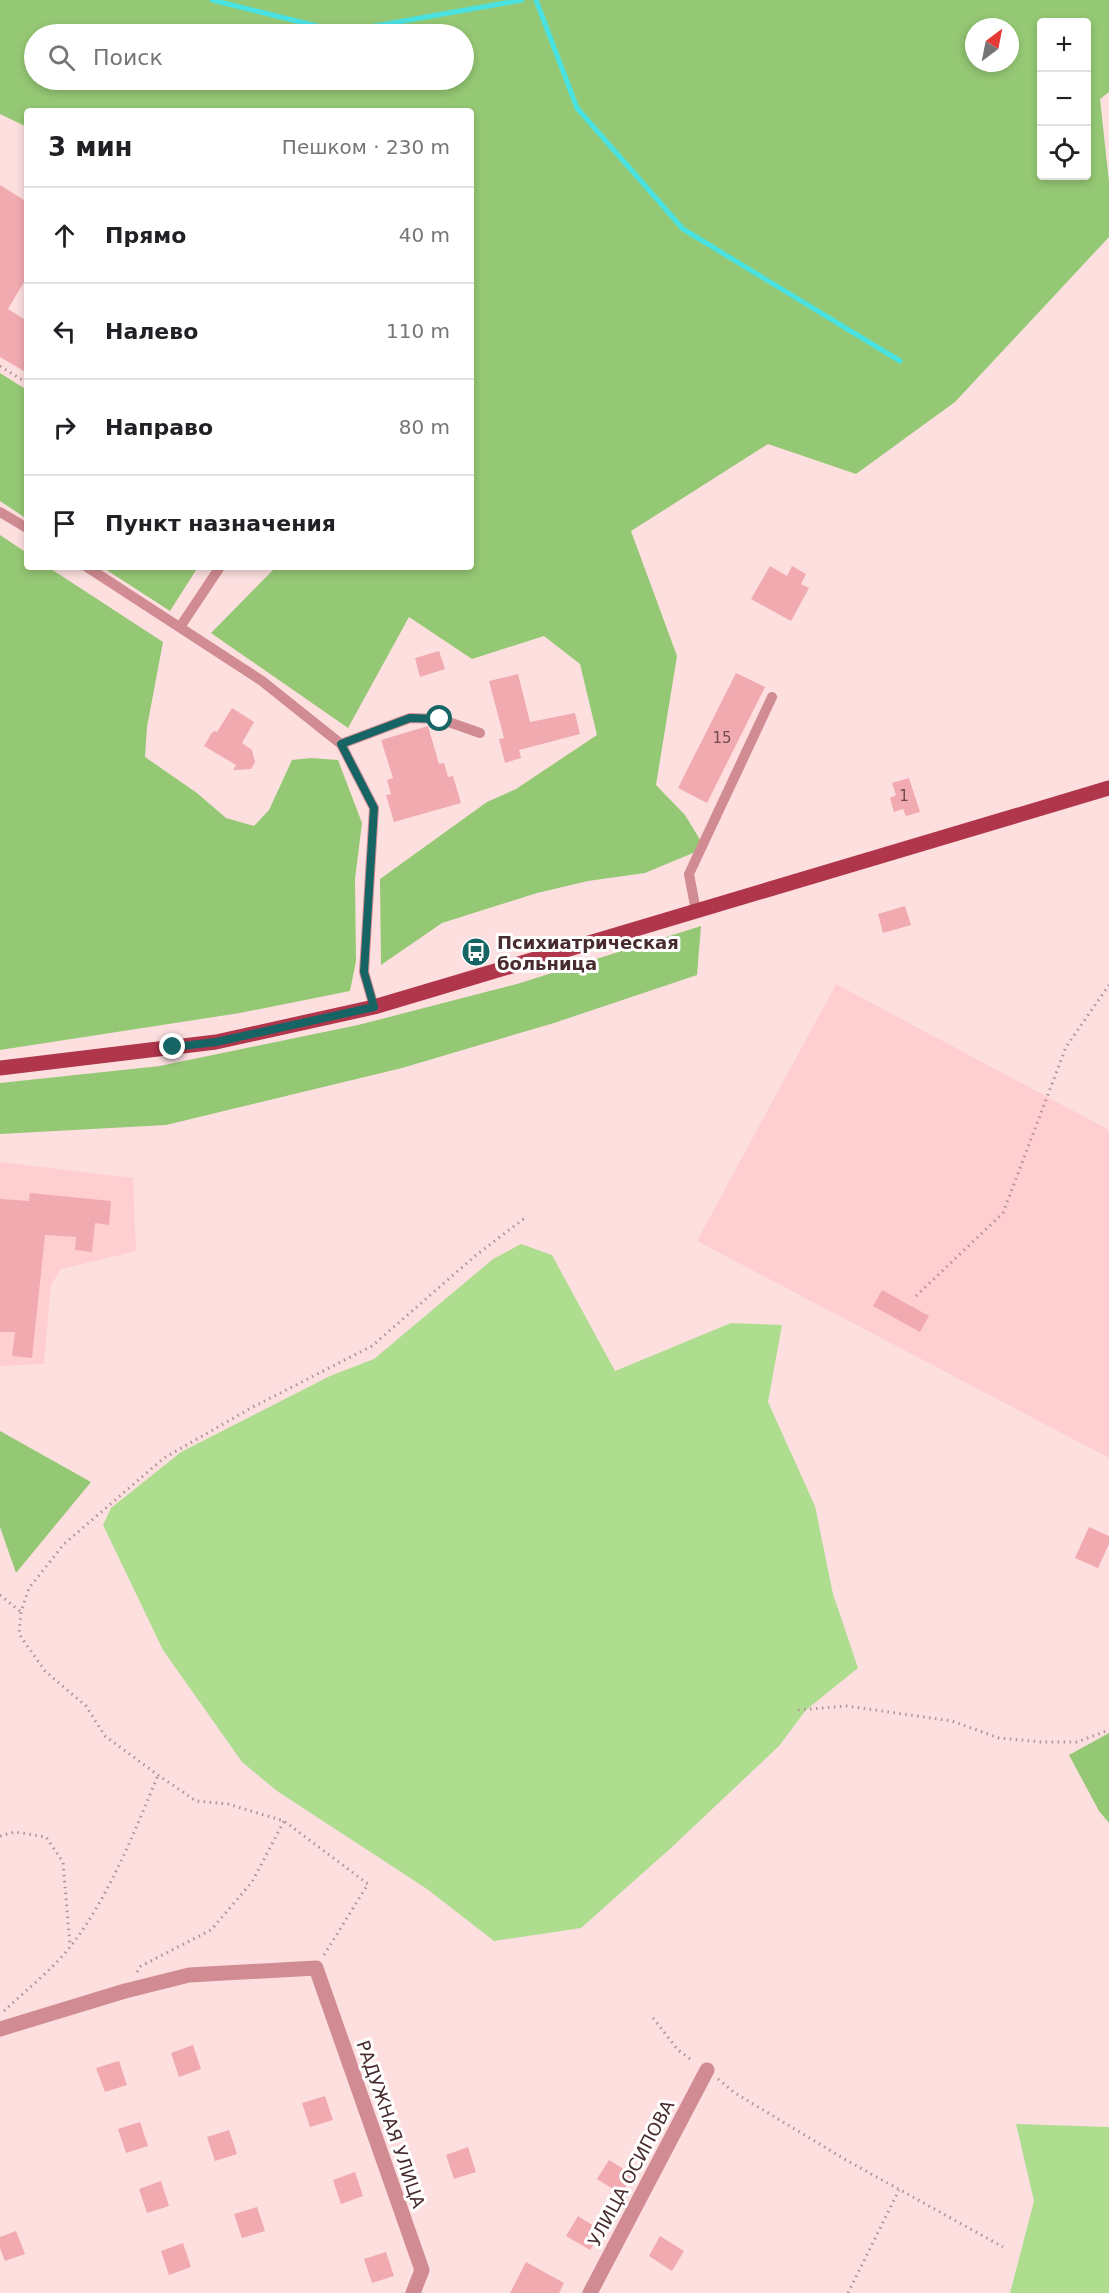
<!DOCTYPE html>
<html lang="ru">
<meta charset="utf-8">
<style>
:root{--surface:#fff;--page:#f2f2f2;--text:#202124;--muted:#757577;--line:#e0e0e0}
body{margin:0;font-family:"DejaVu Sans",sans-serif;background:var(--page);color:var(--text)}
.controls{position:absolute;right:18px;top:18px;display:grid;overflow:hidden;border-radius:6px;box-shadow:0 3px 9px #0003}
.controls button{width:54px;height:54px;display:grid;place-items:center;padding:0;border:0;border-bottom:2px solid var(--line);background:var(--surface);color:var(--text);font:30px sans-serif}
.compass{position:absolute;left:965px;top:18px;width:54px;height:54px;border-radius:50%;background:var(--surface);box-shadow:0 3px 9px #0003;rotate:32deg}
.stop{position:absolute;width:18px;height:18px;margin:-14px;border:4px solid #166564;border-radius:50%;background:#fff}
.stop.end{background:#166564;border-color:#fff;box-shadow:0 2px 6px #0008}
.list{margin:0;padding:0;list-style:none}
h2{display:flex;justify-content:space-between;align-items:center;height:78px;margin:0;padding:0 24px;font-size:26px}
h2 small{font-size:20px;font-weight:400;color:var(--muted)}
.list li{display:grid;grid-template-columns:39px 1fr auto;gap:18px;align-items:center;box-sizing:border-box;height:96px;padding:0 24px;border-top:2px solid var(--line)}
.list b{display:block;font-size:22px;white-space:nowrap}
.list em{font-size:20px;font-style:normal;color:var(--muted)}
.icon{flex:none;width:33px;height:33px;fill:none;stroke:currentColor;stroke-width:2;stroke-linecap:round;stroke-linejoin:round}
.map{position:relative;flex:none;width:1109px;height:2293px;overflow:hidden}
.search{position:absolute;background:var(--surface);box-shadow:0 3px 9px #0003;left:24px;top:24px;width:450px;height:66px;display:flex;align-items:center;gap:15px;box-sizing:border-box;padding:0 21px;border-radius:33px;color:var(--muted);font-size:22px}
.panel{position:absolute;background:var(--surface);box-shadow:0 3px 9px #0003;left:24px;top:108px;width:450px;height:462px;border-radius:6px}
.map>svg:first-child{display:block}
.built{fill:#ffced1}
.green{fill:#aedd90}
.forest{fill:#95c874;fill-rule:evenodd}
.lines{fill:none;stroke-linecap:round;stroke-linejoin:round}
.stream{stroke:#4ae2e1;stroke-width:5}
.building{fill:#f0aab0}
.path{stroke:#b09395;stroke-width:3;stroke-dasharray:1.5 4.5;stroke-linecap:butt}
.lane{stroke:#d08c92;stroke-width:10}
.street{stroke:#d08c92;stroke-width:15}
.primary{stroke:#b0364c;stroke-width:15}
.route{stroke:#166564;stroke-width:8}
.labels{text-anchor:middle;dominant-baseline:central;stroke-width:6;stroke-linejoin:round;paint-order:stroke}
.number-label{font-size:15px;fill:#714b4e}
.poi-label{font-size:18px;font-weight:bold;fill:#472b2e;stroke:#fff;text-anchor:start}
.street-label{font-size:18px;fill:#472b2e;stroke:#fff}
</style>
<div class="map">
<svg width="1109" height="2293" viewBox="0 0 1109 2293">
<rect width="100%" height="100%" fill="#fddfe0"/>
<path class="built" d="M836,984L1109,1130V1458L697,1241Z
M0,1162L133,1178L136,1251L61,1269L51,1285L44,1364L0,1366Z"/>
<path class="green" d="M521,1244L552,1255L615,1371L731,1323L782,1325L768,1402L815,1506L833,1594L858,1668L806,1710L779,1746L672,1847L581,1928L494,1941L427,1889L277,1791L242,1762L163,1650L103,1525L111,1508L181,1452L330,1376L374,1359L493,1259Z
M1016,2124L1109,2127V2293H1010L1034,2201Z"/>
<path class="forest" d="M0,0H1109V92L1100,99L1109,182V237L955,402L856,474L768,444L631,531L677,656L656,785L685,815L705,848L645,873L588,881L537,893L442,923L381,965L380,879L487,802L516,789L597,735L580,664L544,636L472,659L409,617L348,728L211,633L276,567H471V111H27V127L0,114ZM1042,22H1086V176H1042ZM974,27H1010V63H974ZM34,34H464V80H34Z
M0,373L27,390V519L0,501Z
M0,535L27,553V567H48L163,642L147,727L145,757L197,793L226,818L254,826L269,810L292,760L311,758L338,760L362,823L355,879L356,961L350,991L240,1013L0,1050Z
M102,567H198L170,611Z
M701,926L697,975L554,1023L402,1068L166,1125L0,1134V1083L160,1066L358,1025L517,984Z
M0,1431L91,1482L16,1573L0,1527Z
M1109,1733V1823L1099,1811L1069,1755Z"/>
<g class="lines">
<path class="stream" d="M212,0L341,32L522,0
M536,0L577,108L683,229L900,361"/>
</g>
<path class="building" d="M0,185L27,202V277L8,309L27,321V373L0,357Z
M770,566L787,576L792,566L806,574L801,584L809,588L791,621L751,599Z
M439,651L445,669L420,677L415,658Z
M736,673L765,687L707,803L678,788Z
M518,674L530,722L575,713L580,734L519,750L521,758L505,763L499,739L504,738L489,681Z
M232,708L254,722L242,743L252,750L255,762L251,769L233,770L236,765L204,746L211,734L214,731L217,732Z
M428,726L439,764L444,763L448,777L453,776L461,803L394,822L386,795L391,794L387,780L393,778L381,740Z
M909,778L920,812L906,816L903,809L894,812L890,798L896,795L892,783Z
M905,906L911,925L883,933L878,914Z
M30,1193L111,1201L109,1225L95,1223L92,1252L75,1250L76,1237L45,1235L32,1358L12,1356L15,1332H0V1199L29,1201Z
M882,1290L929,1316L920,1332L873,1306Z
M1089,1527L1109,1536V1544L1098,1568L1075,1558Z
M193,2045L201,2069L179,2077L171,2053Z
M119,2061L127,2085L105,2092L96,2068Z
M325,2096L333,2120L310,2127L302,2103Z
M140,2122L148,2146L126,2153L118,2129Z
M229,2130L237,2154L215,2161L207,2137Z
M468,2147L476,2172L454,2179L446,2155Z
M609,2160L633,2175L621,2194L597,2179Z
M355,2172L363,2196L341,2204L333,2180Z
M161,2181L169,2206L147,2213L139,2189Z
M257,2207L265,2231L242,2238L234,2214Z
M578,2216L602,2231L590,2250L566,2236Z
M16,2231L25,2254L5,2261L0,2248V2237Z
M660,2236L684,2251L672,2271L649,2256Z
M183,2243L191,2267L169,2275L161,2251Z
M386,2252L394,2276L372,2283L364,2259Z
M526,2262L564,2283L559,2293H510Z"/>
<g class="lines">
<path class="path" d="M0,366L27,383
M916,1296L1003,1213L1066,1047L1109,985
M0,1595L21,1612
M798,1710L847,1706L952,1721L999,1738L1042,1742H1077L1109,1730
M0,1836L15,1832L46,1837L63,1862L70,1945
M324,1955L368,1884L284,1821L228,1804L196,1801L158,1775L105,1736L86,1706L45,1671L19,1634L21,1612L29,1588L64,1544L164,1458L251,1408L372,1346L475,1256L526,1217
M137,1972L141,1966L211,1930L252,1882L284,1821
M4,2011C26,1990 52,1970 70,1947C107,1901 136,1829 158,1775
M653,2018L678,2050L693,2061
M718,2079L735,2093L846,2160L1003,2247
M848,2293L899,2190"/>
<path class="lane" d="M0,512L27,528
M87,567L262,681L341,744L374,808L364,972L374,1007
M180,627L220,567
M341,744L410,718L440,719L480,733
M696,911L689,874L772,697"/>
<path class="street" d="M0,2029L125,1991L189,1975L316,1968L422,2270L413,2293
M590,2293L707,2070"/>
<path class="primary" d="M0,1068L216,1042L374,1007L1109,788"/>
</g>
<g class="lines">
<path class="route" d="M173,1047L216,1042L374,1007L364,972L374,808L341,744L410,718L440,719"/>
</g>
<defs>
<g id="bus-disc" transform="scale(1.5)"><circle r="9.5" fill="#166564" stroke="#fff"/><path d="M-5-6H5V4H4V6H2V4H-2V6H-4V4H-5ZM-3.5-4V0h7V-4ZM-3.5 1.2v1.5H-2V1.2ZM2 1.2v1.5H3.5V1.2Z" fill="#fff"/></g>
</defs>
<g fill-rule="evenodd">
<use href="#bus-disc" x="476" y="952"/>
</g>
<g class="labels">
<g class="number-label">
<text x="722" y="738">15</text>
<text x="904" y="796">1</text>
</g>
<g class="poi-label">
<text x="497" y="942">Психиатрическая<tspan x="497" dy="21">больница</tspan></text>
</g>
<g class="street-label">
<text transform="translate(391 2124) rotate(71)">РАДУЖНАЯ УЛИЦА</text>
<text transform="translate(631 2173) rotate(-62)">УЛИЦА ОСИПОВА</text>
</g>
</g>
</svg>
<div class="controls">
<button>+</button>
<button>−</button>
<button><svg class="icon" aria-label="locate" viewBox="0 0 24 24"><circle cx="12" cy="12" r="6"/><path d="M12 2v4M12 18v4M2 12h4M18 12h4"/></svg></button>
</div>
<svg class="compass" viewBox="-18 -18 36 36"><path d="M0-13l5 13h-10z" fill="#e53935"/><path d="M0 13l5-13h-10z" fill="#757577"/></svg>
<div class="stop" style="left:440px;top:719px"></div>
<div class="stop end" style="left:173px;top:1047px"></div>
<div class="search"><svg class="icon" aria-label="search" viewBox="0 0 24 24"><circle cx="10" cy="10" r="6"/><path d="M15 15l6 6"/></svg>Поиск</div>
<section class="panel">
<h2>3 мин<small>Пешком · 230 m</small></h2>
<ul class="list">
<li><svg class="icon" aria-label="ahead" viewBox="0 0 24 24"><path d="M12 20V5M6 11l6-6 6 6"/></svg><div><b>Прямо</b></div><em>40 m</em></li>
<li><svg class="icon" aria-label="left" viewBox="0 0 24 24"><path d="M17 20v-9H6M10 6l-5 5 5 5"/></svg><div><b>Налево</b></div><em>110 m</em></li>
<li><svg class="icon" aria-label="right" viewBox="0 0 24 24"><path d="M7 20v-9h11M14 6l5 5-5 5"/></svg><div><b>Направо</b></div><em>80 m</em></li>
<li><svg class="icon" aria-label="arrive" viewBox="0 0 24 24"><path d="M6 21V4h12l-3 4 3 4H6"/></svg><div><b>Пункт назначения</b></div></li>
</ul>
</section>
</div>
